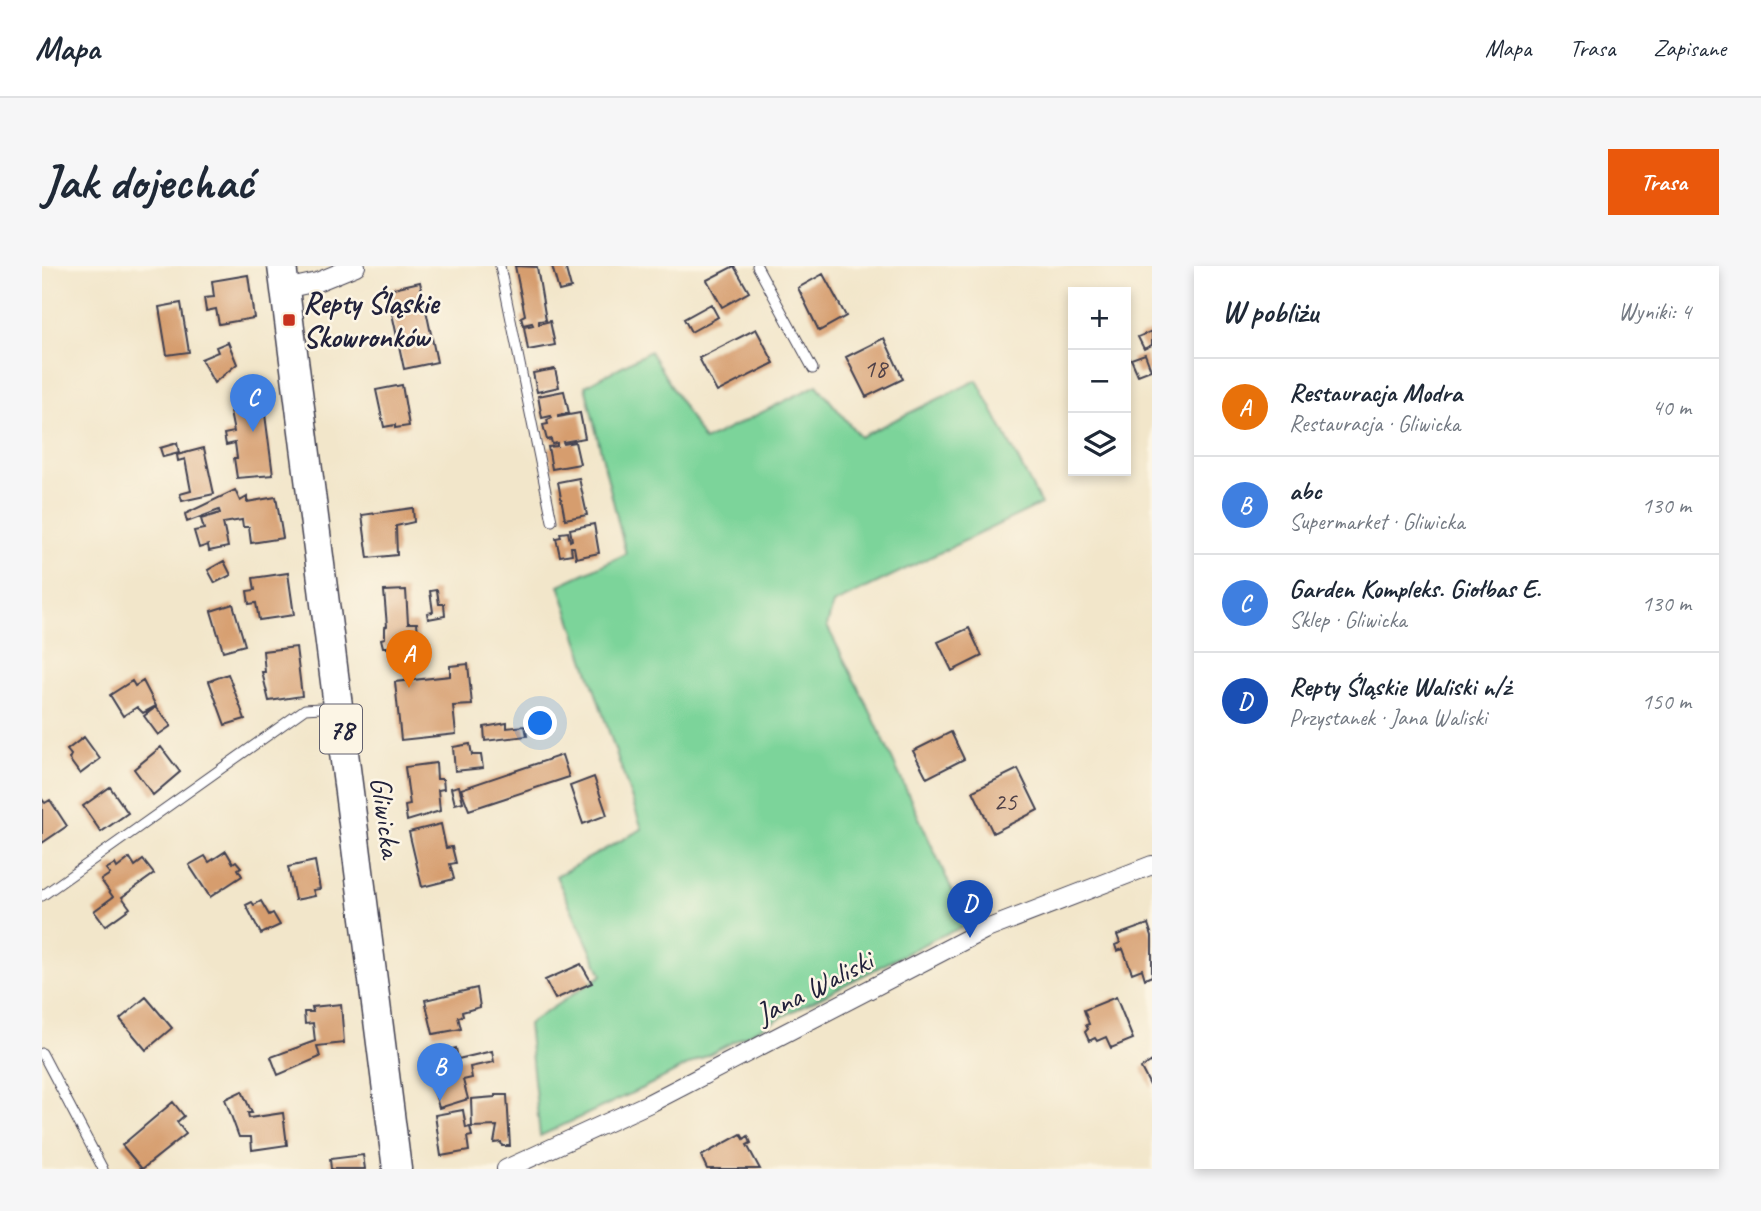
<!DOCTYPE html>
<html lang="pl">
<meta charset="utf-8">
<style>
:root{--surface:#fff;--page:#f6f6f7;--text:#1f2937;--muted:#747a83;--line:#e0e1e3;--accent:#ea580c}
body{margin:0;font-family:Caveat,sans-serif;background:var(--page);color:var(--text)}
.controls{position:absolute;right:21px;top:21px;display:grid;overflow:hidden;border-radius:0px;box-shadow:0 4px 10px #0003}
.controls button{width:63px;height:63px;display:grid;place-items:center;padding:0;border:0;border-bottom:2px solid var(--line);background:var(--surface);color:var(--text);font:35px sans-serif}
.you{position:absolute;left:499px;top:458px;width:24px;height:24px;margin:-18px;border:5px solid #fff;border-radius:50%;background:#1a73e8;box-shadow:0 0 0 10px #1a73e833}
.badge{display:grid;place-items:center;width:46px;height:46px;border-radius:50%;background:var(--accent);color:#fff;font-size:23px;font-weight:700}
.pin{position:absolute;translate:-50% -58px;filter:drop-shadow(0 2px 4px #0008)}
.pin::after{content:'';position:absolute;top:37px;width:24px;height:21px;background:inherit;clip-path:polygon(0 0,100% 0,50% 100%)}
.list{margin:0;padding:0;list-style:none}
h2{display:flex;justify-content:space-between;align-items:center;height:91px;margin:0;padding:0 28px;font-size:30px}
h2 small{font-size:23px;font-weight:400;color:var(--muted)}
.list li{display:grid;grid-template-columns:46px 1fr auto;gap:21px;align-items:center;box-sizing:border-box;height:98px;padding:0 28px;border-top:2px solid var(--line)}
.list b{display:block;font-size:26px;white-space:nowrap}
.list p{margin:0;font-size:23px;white-space:nowrap;color:var(--muted)}
.list em{font-size:23px;font-style:normal;color:var(--muted)}
.icon{flex:none;width:38px;height:38px;fill:none;stroke:currentColor;stroke-width:2;stroke-linecap:round;stroke-linejoin:round}
.map{position:relative;flex:none;width:1110px;height:903px;overflow:hidden;border-radius:0px}
header{display:flex;align-items:center;gap:42px;box-sizing:border-box;height:98px;padding:0 35px;background:var(--surface);border-bottom:2px solid var(--line)}
header strong{font-size:33px}
nav{display:flex;gap:38px;margin-inline-start:auto;font-size:24px}
.intro{display:flex;align-items:center;justify-content:space-between;box-sizing:border-box;height:168px;padding:0 42px}
h1{margin:0;font-size:49px}
.button{padding:18px 32px;border-radius:0px;background:var(--accent);color:#fff;font-size:24px;font-weight:700}
main{display:flex;gap:42px;padding:0 42px}
aside{flex:1;background:var(--surface);border-radius:0px;box-shadow:0 4px 10px #0003}
.map>svg:first-child{display:block}
.green{fill:#7bd49a;stroke:#4e7b6a;stroke-width:2}
.building{fill:#d69d6e}
.lines{fill:none;stroke-linecap:round;stroke-linejoin:round}
.lane-casing{stroke:#413f50;stroke-width:11}
.street-casing{stroke:#413f50;stroke-width:20}
.primary-casing{stroke:#413f50;stroke-width:31}
.lane{stroke:#fff;stroke-width:9}
.street{stroke:#fff;stroke-width:18}
.primary{stroke:#fff;stroke-width:28}
.poi-dot{fill:#c8321e;stroke:#fcf5e5;stroke-width:2.5}
.labels{text-anchor:middle;dominant-baseline:central;stroke-width:5;stroke-linejoin:round;paint-order:stroke}
.number-label{font-size:26px;fill:#4f4148}
.shield{fill:#fcf5e5;stroke:#63616e;stroke-width:2}
.shield-label{font-size:28px;font-weight:bold;fill:#22223b}
.poi-label{font-size:30px;font-weight:bold;fill:#22223b;stroke:#fcf5e5;text-anchor:start}
.street-label{font-size:30px;fill:#22223b;stroke:#fcf5e5}
</style>
<header>
<strong>Mapa</strong>
<nav><a>Mapa</a><a>Trasa</a><a>Zapisane</a></nav>
</header>
<div class="intro"><h1>Jak dojechać</h1><a class="button">Trasa</a></div>
<main>
<div class="map">
<svg width="1110" height="903" viewBox="0 0 1110 903">
<rect width="100%" height="100%" fill="#fcf5e5"/>
<filter id="ink" filterUnits="userSpaceOnUse"><feTurbulence type="fractalNoise" baseFrequency=".0143" numOctaves="2"/><feDisplacementMap in="SourceGraphic" scale="14" xChannelSelector="R" yChannelSelector="G"/><feConvolveMatrix kernelMatrix="1 2 1 2 8 2 1 2 1" color-interpolation-filters="sRGB"/></filter>
<filter id="wash" filterUnits="userSpaceOnUse"><feTurbulence type="fractalNoise" baseFrequency=".00686" numOctaves="4" result="noise"/><feDisplacementMap in="SourceGraphic" scale="28" xChannelSelector="R" yChannelSelector="G"/><feGaussianBlur stdDeviation="1.57" result="paint"/><feColorMatrix in="noise" values="0 0 0 0 0 0 0 0 0 0 0 0 0 0 0 0 0 1.4 0 .05"/><feComposite in="paint" operator="in"/></filter>
<g filter="url(#wash)">
<rect width="100%" height="100%" fill="#f2e6ca"/>
<path class="green" d="M608,85L662,175L775,119L818,171L935,114L999,238L791,338L785,360L830,449L926,659L894,672L603,821L498,870L486,758L560,709L514,610L600,563L517,319L584,288L543,120Z"/>
<g id="blocks">
<path class="building" d="M473,0L495,1L504,54L497,55V58L508,55L513,79L486,84L482,61L491,59L490,57L481,59L479,51L483,49Z
M510,0H523L529,22L517,25Z
M692,0L707,26L680,41L665,14Z
M781,8L804,50L777,65L756,22Z
M206,9L212,52L177,58L174,43L164,45L162,32L172,31L170,15Z
M378,16L395,96L362,103L346,29H349L347,23Z
M139,37L147,86L125,89L117,41Z
M669,38L676,51L649,66L642,53Z
M714,63L732,97L675,126L657,92Z
M1110,65V79L1102,83L1096,71Z
M842,72L861,113L824,131L804,91Z
M186,76L195,98L172,117L159,93L176,86L174,81Z
M1103,88L1109,104L1096,109L1089,93Z
M513,103L517,121L495,126L491,107Z
M360,119L367,160L353,162V159L342,161L334,124Z
M522,125L527,147L516,149V151L538,147L543,172L521,176L522,178L533,176L538,198L510,203L506,181L515,180V177L510,178L509,173L505,174L501,159L506,158L505,154L510,152L509,150L500,152L496,130Z
M222,141L231,209L195,212L192,192H195L193,177L184,179L182,168L192,166L188,146Z
M135,177L137,187L121,191L118,182Z
M162,182L172,228L140,235L138,228L149,225L143,193L136,195L135,189Z
M537,212L545,249L523,253L516,216Z
M193,224L198,235L205,231V236L234,231L241,272L209,277L207,261H201L200,254L181,257L186,281L167,285L166,279L157,282L152,265L162,263L159,253L178,247L177,244L145,256L143,248Z
M371,242L372,256L354,260L355,289L326,292L320,249Z
M552,258L557,287L534,292L532,281H529L530,288L518,290L514,272L519,271L518,267L526,266L528,275L530,274L528,263Z
M182,295L189,309L173,317L166,304Z
M246,307L252,349L217,354L214,337L207,338L205,325L213,324L211,312Z
M364,324L366,357H375L377,375L345,382V381H341L339,373L343,372V361L345,360L342,325Z
M395,324L397,338H402L403,350L386,353L385,347L391,346L388,325Z
M191,338L203,379L181,385L169,345Z
M927,362L940,390L910,405L896,376Z
M254,381L260,430L227,435L220,406H223L221,385Z
M426,398L430,439L411,440L414,468L359,474L353,416L408,410V400Z
M186,408L203,453L183,459L167,415Z
M90,415L93,420L101,415L114,440L101,447L95,441L81,450L68,429Z
M114,441L129,460L116,469L102,450Z
M465,457V462L483,460L485,470L443,475L442,461Z
M909,466L922,493L885,512L871,485Z
M42,471L58,493L38,508L27,493L29,489L25,484Z
M428,478L430,489H439L441,502L413,505L411,481Z
M119,481L138,506L111,529L92,503Z
M520,489L527,511L427,544L419,523Z
M394,497L395,513H401L402,523L396,524L398,545L365,555L363,540L368,539L363,501Z
M976,503L996,544L951,567L931,525Z
M552,511L565,549L541,558L528,520Z
M417,520L421,536L413,538L409,522Z
M68,521L86,547L59,566L41,540Z
M0,533L3,537L8,534L25,560L0,577Z
M399,558L404,582L410,581L414,597L408,598L412,613L380,621L367,566Z
M184,585L191,597L194,595L199,601L196,603L200,610L168,631L147,599L163,590L167,596Z
M88,592L93,600L101,594L112,608L80,631L88,642L63,660L52,645L71,631L59,614L68,608L64,603L73,598L75,602Z
M273,595L278,623L271,624L273,630L253,634L246,601Z
M219,635L227,649L231,647L238,659L219,668L204,639L210,636L212,639Z
M1106,658L1110,670V710L1103,713L1100,703L1090,707L1081,683L1075,685L1073,679L1078,677L1075,669Z
M539,698L550,717L513,733L503,714Z
M435,722L438,741L420,746L421,750L416,751L419,763L391,768L383,734Z
M104,731L130,762L104,784L78,753Z
M1074,731L1091,773L1069,782L1064,771L1055,775L1053,772L1047,775L1043,766L1046,763L1044,759L1047,758L1042,744Z
M299,738L302,777L275,780L278,791L236,809L229,791L273,775L271,757L263,758L262,746H271L270,741Z
M414,782L416,793L450,785L452,796L428,801L430,812L421,814L426,833L397,842L383,790Z
M1110,795V823L1099,802Z
M200,825L210,847H206L207,852L241,847L245,879L210,884L209,871H197L183,833Z
M453,829H465L468,880H460L459,876L452,877L455,860L430,861L429,833L453,831Z
M131,836L142,850L135,856L144,868L100,903L80,879Z
M421,844L424,862L428,861L430,870L425,871L427,885L399,890L393,849Z
M699,868L702,873L706,870L709,877L705,879L718,903H665L659,890Z
M321,889L323,903H289L288,893Z"/>
</g>
</g>
<g filter="url(#ink)">
<use href="#blocks" fill-opacity="0" stroke="#413f50" stroke-width="2"/>
<g class="lines">
<g class="lane-casing">
<path id="lane" d="M458,0L510,255
M715,0L771,103
M0,630L263,443L294,441
M0,787L61,903"/>
</g>
<g class="street-casing">
<path id="street" d="M243,23L275,16L314,0
M464,903L608,837L942,664L1110,599"/>
</g>
<g class="primary-casing">
<path id="primary" d="M240,0L355,903"/>
</g>
<use href="#lane" class="lane"/>
<use href="#street" class="street"/>
<use href="#primary" class="primary"/>
</g>
</g>
<rect class="poi-dot" x="240" y="47" width="14" height="14" rx="3.5"/>
<g class="labels">
<g class="number-label">
<text x="833" y="102">18</text>
<text x="963" y="535">25</text>
</g>
<rect class="shield" x="278" y="438.5" width="42" height="49" rx="5"/>
<g class="shield-label">
<text x="299" y="463">78</text>
</g>
<g class="poi-label">
<text x="261" y="37">Repty Śląskie<tspan x="261" dy="34">Skowronków</tspan></text>
</g>
<g class="street-label">
<text transform="translate(344 551) rotate(82)">Gliwicka</text>
<text transform="translate(772 721) rotate(-27)">Jana Waliski</text>
</g>
</g>
</svg>
<div class="controls">
<button>+</button>
<button>−</button>
<button><svg class="icon" aria-label="layers" viewBox="0 0 24 24"><path d="M12 4l9 5-9 5-9-5zM3 14l9 5 9-5"/></svg></button>
</div>
<div class="you"></div>
<div class="pin badge" style="left:367px;top:422px;background:#e8710a">A</div>
<div class="pin badge" style="left:398px;top:835px;background:#3f7fe0">B</div>
<div class="pin badge" style="left:211px;top:166px;background:#3f7fe0">C</div>
<div class="pin badge" style="left:928px;top:672px;background:#1a4fb4">D</div>
</div>
<aside>
<h2>W pobliżu<small>Wyniki: 4</small></h2>
<ul class="list">
<li><span class="badge" style="background:#e8710a">A</span><div><b>Restauracja Modra</b><p>Restauracja · Gliwicka</p></div><em>40 m</em></li>
<li><span class="badge" style="background:#3f7fe0">B</span><div><b>abc</b><p>Supermarket · Gliwicka</p></div><em>130 m</em></li>
<li><span class="badge" style="background:#3f7fe0">C</span><div><b>Garden Kompleks. Giołbas E.</b><p>Sklep · Gliwicka</p></div><em>130 m</em></li>
<li><span class="badge" style="background:#1a4fb4">D</span><div><b>Repty Śląskie Waliski n/ż</b><p>Przystanek · Jana Waliski</p></div><em>150 m</em></li>
</ul>
</aside>
</main>
